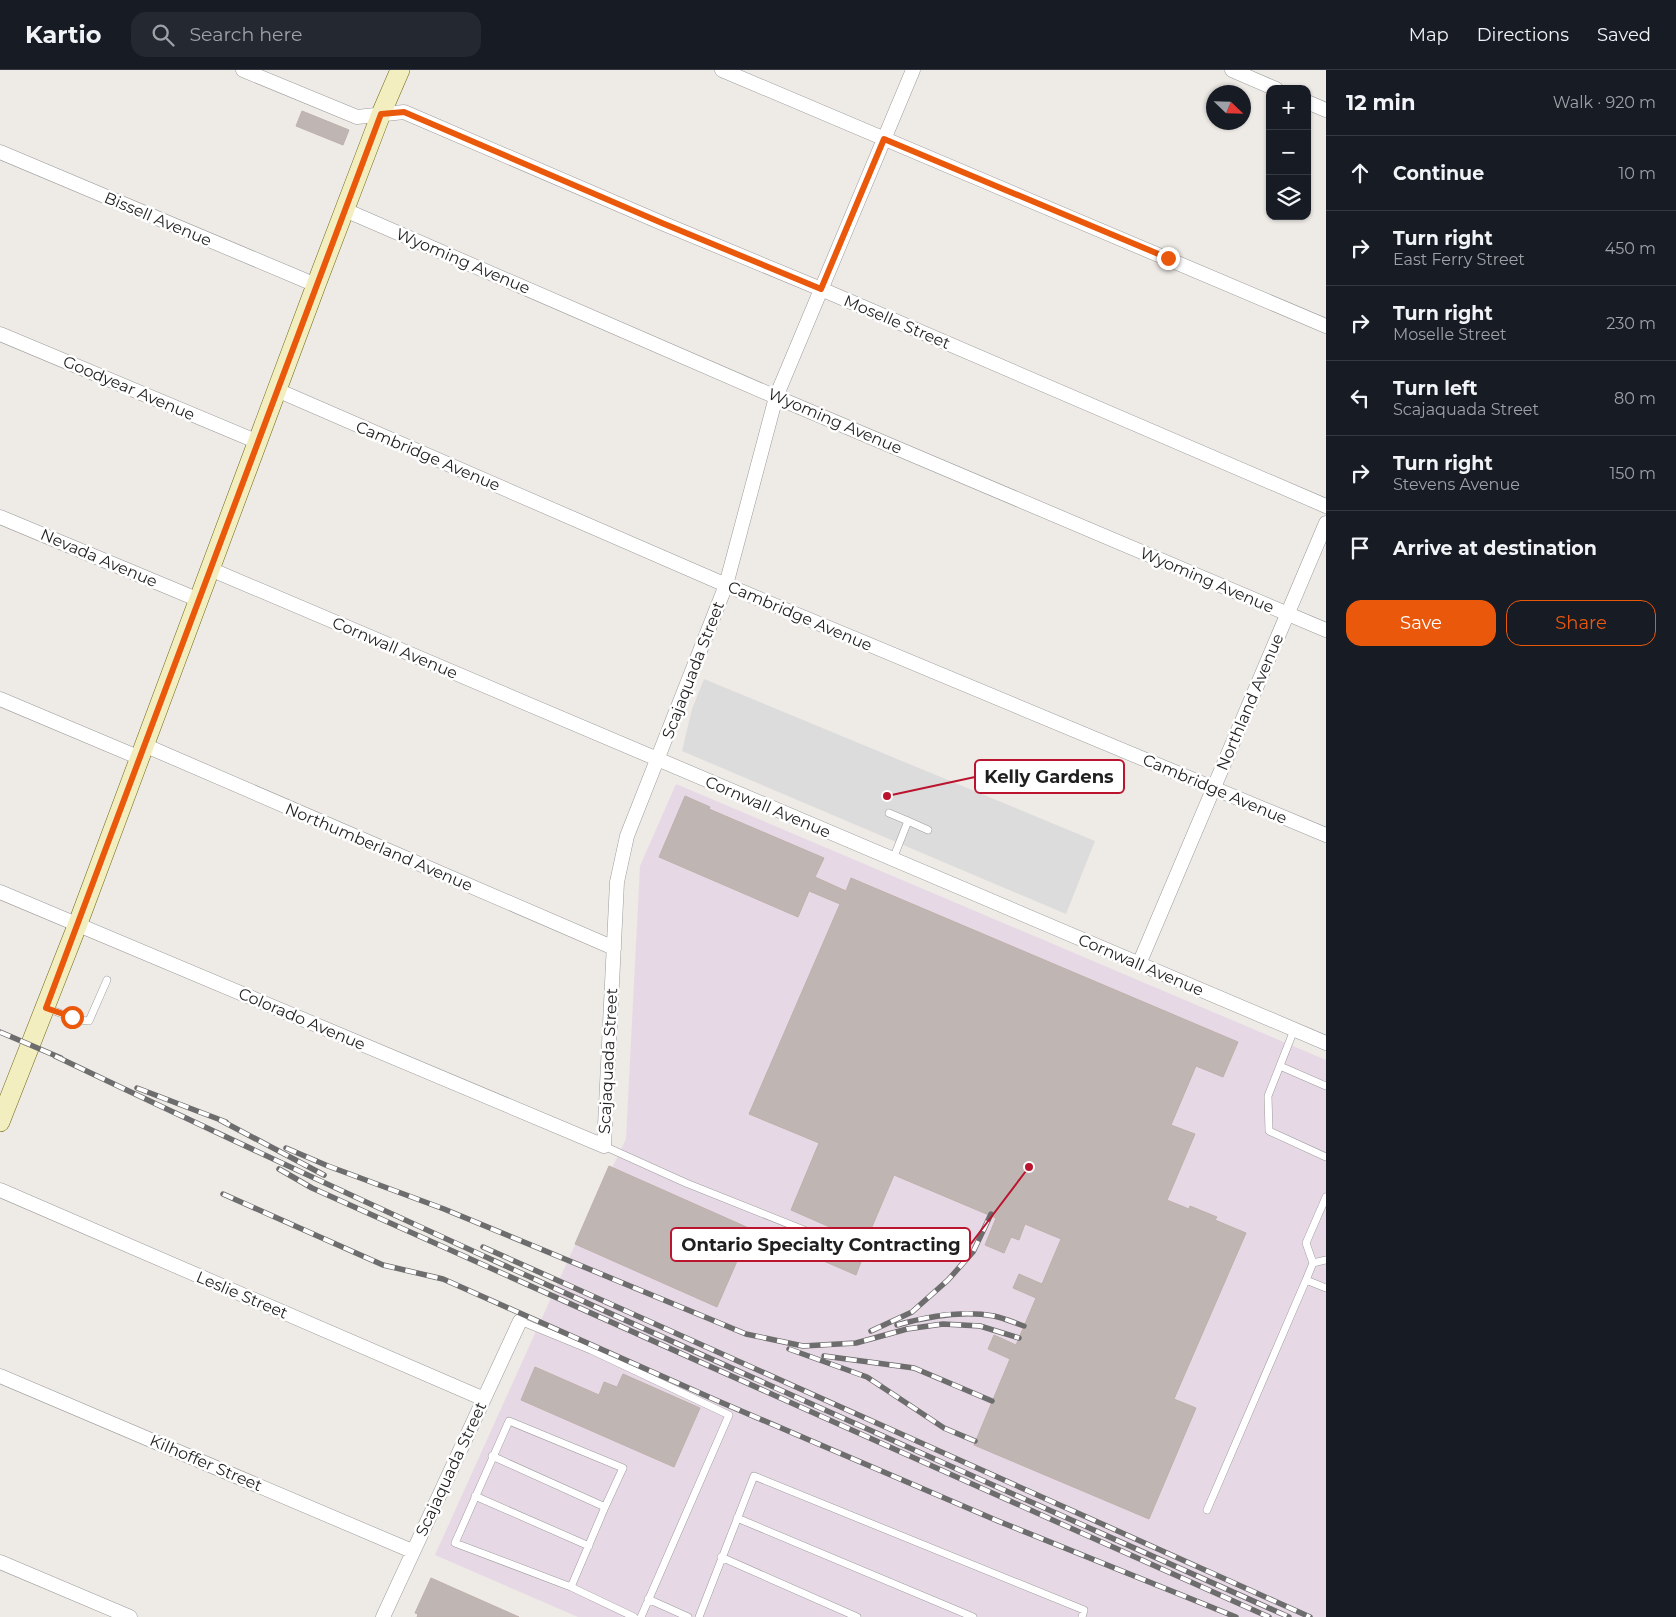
<!DOCTYPE html>
<meta charset="utf-8">
<style>
:root{--surface:#171b24;--page:#242831;--text:#f1f3f6;--muted:#9ea1a6;--line:#363941;--accent:#ea580c}
body{margin:0;font-family:Montserrat,sans-serif;background:var(--page);color:var(--text)}
.controls{position:absolute;right:15px;top:15px;display:grid;overflow:hidden;border-radius:10px;box-shadow:0 1px 4px #0004}
.controls button{width:45px;height:45px;display:grid;place-items:center;padding:0;border:0;border-bottom:1px solid var(--line);background:var(--surface);color:var(--text);font:25px sans-serif}
.compass{position:absolute;left:1206px;top:15px;width:45px;height:45px;border-radius:50%;background:var(--surface);box-shadow:0 1px 4px #0004;rotate:113deg}
.stop{position:absolute;width:15px;height:15px;margin:-11px;border:4px solid #ea580c;border-radius:50%;background:#fff}
.stop.end{background:#ea580c;border-color:#fff;box-shadow:0 1px 5px #0008}
.list{margin:0;padding:0;list-style:none}
h2{display:flex;justify-content:space-between;align-items:center;height:65px;margin:0;padding:0 20px;font-size:21px}
h2 small{font-size:16px;font-weight:400;color:var(--muted)}
.list li{display:grid;grid-template-columns:32px 1fr auto;gap:15px;align-items:center;box-sizing:border-box;height:75px;padding:0 20px;border-top:1px solid var(--line)}
.list b{display:block;font-size:19px;white-space:nowrap}
.list p{margin:0;font-size:16px;white-space:nowrap;color:var(--muted)}
.list em{font-size:16px;font-style:normal;color:var(--muted)}
.actions{display:flex;gap:10px;padding:15px 20px}
.actions a{flex:1;padding:11px 0;border:1px solid var(--accent);border-radius:15px;text-align:center;font-size:18px;color:var(--accent)}
.actions .main{background:var(--accent);color:#fff}
.icon{flex:none;width:28px;height:28px;fill:none;stroke:currentColor;stroke-width:2;stroke-linecap:round;stroke-linejoin:round}
.map{position:relative;flex:none;width:1326px;height:1547px;overflow:hidden}
header{display:flex;align-items:center;gap:30px;box-sizing:border-box;height:70px;padding:0 25px;background:var(--surface);border-bottom:1px solid var(--line)}
header strong{font-size:24px}
nav{display:flex;gap:28px;margin-inline-start:auto;font-size:18px}
.search{width:350px;height:45px;background:var(--page);display:flex;align-items:center;gap:12px;box-sizing:border-box;padding:0 18px;border-radius:15px;color:var(--muted);font-size:19px}
main{display:flex}
aside{flex:1;background:var(--surface)}
.map>svg:first-child{display:block}
.residential{fill:#dddcdc}
.industrial{fill:#e7d8e6}
.building{fill:#bfb6b3;stroke:#bfb0aa}
.lines{fill:none;stroke-linecap:round;stroke-linejoin:round}
.lane-casing{stroke:#9c9c9c;stroke-width:8}
.street-casing{stroke:#9c9c9c;stroke-width:15}
.secondary-casing{stroke:#6c6710;stroke-width:20}
.lane{stroke:#fff;stroke-width:7}
.street{stroke:#fff;stroke-width:14}
.secondary{stroke:#f3eebf;stroke-width:19}
.rail-casing{stroke:#6d6d6d;stroke-width:5.5}
.rail{stroke:#fff;stroke-width:4;stroke-dasharray:11;stroke-linecap:butt}
.route{stroke:#ea580c;stroke-width:6}
.labels{text-anchor:middle;dominant-baseline:central;stroke-width:5;stroke-linejoin:round;paint-order:stroke}
.street-label{font-size:16px;fill:#1f1f1f;stroke:#fff}
.leader{fill:none;stroke:#ba142e;stroke-width:2}
.callout-dot{fill:#ba142e;stroke:#fff;stroke-width:2}
.callout{fill:#fff;stroke:#ba142e;stroke-width:2}
.callout-label{font-size:18px;text-anchor:middle;font-weight:bold;fill:#1f1f1f}
</style>
<header>
<strong>Kartio</strong>
<div class="search"><svg class="icon" aria-label="search" viewBox="0 0 24 24"><circle cx="10" cy="10" r="6"/><path d="M15 15l6 6"/></svg>Search here</div>
<nav><a>Map</a><a>Directions</a><a>Saved</a></nav>
</header>
<main>
<div class="map">
<svg width="1326" height="1547" viewBox="0 0 1326 1547">
<rect width="100%" height="100%" fill="#eeeae6"/>
<path class="residential" d="M704,609L1095,771L1066,844L682,681L692,639Z"/>
<path class="industrial" d="M676,714L1326,990V1547H578L435,1485L574,1177L626,1069L640,796Z"/>
<path class="building" d="M302,41L349,60L343,75L296,56Z
M685,726L710,737L709,739L824,788L815,807L846,821L851,808L1238,972L1223,1007L1196,996L1171,1055L1195,1064L1167,1130L1189,1139L1190,1136L1217,1147L1215,1150L1246,1163L1174,1329L1196,1338L1149,1449L974,1375L1010,1289L988,1279L994,1265L1016,1275L1036,1228L1013,1218L1019,1204L1042,1214L1061,1169L1025,1154L1019,1170L1011,1167L1004,1183L985,1175L996,1148L894,1105L863,1178L829,1164L832,1158L791,1140L819,1073L749,1044L840,834L809,821L798,847L659,787Z
M609,1096L751,1159L717,1237L575,1174Z
M825,1174L859,1188L858,1190L861,1192L856,1205L819,1189Z
M535,1297L599,1325L604,1312L617,1317L623,1304L700,1338L674,1397L521,1330Z
M431,1508L519,1547H417L418,1544L415,1543Z"/>
<g class="lines">
<g class="lane-casing">
<path id="lane" d="M889,743L908,751
M893,789L908,751L928,760
M46,938L79,950L89,951L107,910
M1294,960L1268,1026L1269,1061L1326,1087
M1280,996L1326,1016
M604,1076L686,1113L874,1188
M1326,1127L1306,1173L1313,1193L1326,1190
M1306,1210L1313,1193
M520,1251L591,1280L729,1345L641,1547
M492,1386L605,1437L571,1517
M475,1426L589,1476
M605,1437L623,1398L509,1351L455,1473L571,1517L634,1547
M1207,1440L1306,1210L1326,1218
M737,1448L973,1547
M721,1487L857,1547
M648,1529L688,1547
M699,1547L754,1406L1084,1540L1082,1547"/>
</g>
<g class="street-casing">
<path id="street" d="M243,0L357,47L404,42L662,153L821,219L1326,436
M722,0L1326,256
M1232,0L1276,19
M1307,32L1326,40
M0,82L316,215
M345,140L776,327L1326,560
M0,264L258,372
M277,320L726,515L1326,765
M0,447L199,530
M210,499L1326,973
M0,629L140,688
M144,675L614,878
M0,822L604,1076L617,812L627,766L726,515L776,327L913,0
M1139,894L1326,453
M0,1120L484,1329
M0,1306L412,1481
M0,1492L130,1547
M383,1547L520,1251"/>
</g>
<g class="secondary-casing">
<path id="secondary" d="M0,1052L77,856L316,215L381,44L400,0"/>
</g>
<use href="#lane" class="lane"/>
<use href="#street" class="street"/>
<use href="#secondary" class="secondary"/>
<g class="rail-casing">
<path id="rail" d="M0,962L61,988
M55,986C463,1181 877,1363 1289,1547
M137,1018L226,1052
M220,1050L324,1105
M286,1078L328,1096L444,1139L746,1264L803,1276L856,1273L907,1259L943,1254L980,1256L1019,1268
M279,1099L312,1118L1269,1547
M223,1124L383,1195L443,1209L718,1331L998,1451L1236,1547
M483,1177L1310,1547
M897,1255C929,1246 962,1240 994,1246C1004,1248 1015,1253 1024,1256
M871,1261L912,1242L948,1210L973,1182L991,1144
M789,1279L867,1307L944,1358L975,1371
M824,1286L914,1298L992,1331"/>
</g>
<use href="#rail" class="rail"/>
</g>
<g class="lines">
<path class="route" d="M72,947L46,938L381,44L404,42L662,153L821,219L884,69L1168,188"/>
</g>
<g class="labels">
<g class="street-label">
<text transform="translate(158 149) rotate(23)">Bissell Avenue</text>
<text transform="translate(463 191) rotate(23)">Wyoming Avenue</text>
<text transform="translate(897 252) rotate(23)">Moselle Street</text>
<text transform="translate(129 318) rotate(23)">Goodyear Avenue</text>
<text transform="translate(835 351) rotate(23)">Wyoming Avenue</text>
<text transform="translate(428 386) rotate(23)">Cambridge Avenue</text>
<text transform="translate(99 488) rotate(23)">Nevada Avenue</text>
<text transform="translate(1207 510) rotate(23)">Wyoming Avenue</text>
<text transform="translate(800 546) rotate(23)">Cambridge Avenue</text>
<text transform="translate(395 578) rotate(23)">Cornwall Avenue</text>
<text transform="translate(693 600) rotate(-69)">Scajaquada Street</text>
<text transform="translate(1250 632) rotate(-67)">Northland Avenue</text>
<text transform="translate(1215 719) rotate(23)">Cambridge Avenue</text>
<text transform="translate(768 737) rotate(23)">Cornwall Avenue</text>
<text transform="translate(379 777) rotate(23)">Northumberland Avenue</text>
<text transform="translate(1141 895) rotate(23)">Cornwall Avenue</text>
<text transform="translate(302 949) rotate(23)">Colorado Avenue</text>
<text transform="translate(608 991) rotate(-87)">Scajaquada Street</text>
<text transform="translate(242 1225) rotate(23)">Leslie Street</text>
<text transform="translate(206 1393) rotate(23)">Kilhoffer Street</text>
<text transform="translate(451 1399) rotate(-65)">Scajaquada Street</text>
</g>
</g>
<path class="leader" d="M887 726L975 707M1029 1097L970 1175"/>
<g class="callout-dot">
<circle cx="887" cy="726" r="5"/>
<circle cx="1029" cy="1097" r="5"/>
</g>
<g class="callout">
<rect x="975" y="690" width="149" height="33" rx="5"/>
<rect x="671" y="1158" width="299" height="33" rx="5"/>
</g>
<g class="callout-label">
<text x="1049" y="713">Kelly Gardens</text>
<text x="821" y="1181">Ontario Specialty Contracting</text>
</g>
</svg>
<div class="controls">
<button>+</button>
<button>−</button>
<button><svg class="icon" aria-label="layers" viewBox="0 0 24 24"><path d="M12 4l9 5-9 5-9-5zM3 14l9 5 9-5"/></svg></button>
</div>
<svg class="compass" viewBox="-18 -18 36 36"><path d="M0-13l5 13h-10z" fill="#e53935"/><path d="M0 13l5-13h-10z" fill="#9ea1a6"/></svg>
<div class="stop" style="left:72px;top:947px"></div>
<div class="stop end" style="left:1168px;top:188px"></div>
</div>
<aside>
<h2>12 min<small>Walk · 920 m</small></h2>
<ul class="list">
<li><svg class="icon" aria-label="ahead" viewBox="0 0 24 24"><path d="M12 20V5M6 11l6-6 6 6"/></svg><div><b>Continue</b></div><em>10 m</em></li>
<li><svg class="icon" aria-label="right" viewBox="0 0 24 24"><path d="M7 20v-9h11M14 6l5 5-5 5"/></svg><div><b>Turn right</b><p>East Ferry Street</p></div><em>450 m</em></li>
<li><svg class="icon" aria-label="right" viewBox="0 0 24 24"><path d="M7 20v-9h11M14 6l5 5-5 5"/></svg><div><b>Turn right</b><p>Moselle Street</p></div><em>230 m</em></li>
<li><svg class="icon" aria-label="left" viewBox="0 0 24 24"><path d="M17 20v-9H6M10 6l-5 5 5 5"/></svg><div><b>Turn left</b><p>Scajaquada Street</p></div><em>80 m</em></li>
<li><svg class="icon" aria-label="right" viewBox="0 0 24 24"><path d="M7 20v-9h11M14 6l5 5-5 5"/></svg><div><b>Turn right</b><p>Stevens Avenue</p></div><em>150 m</em></li>
<li><svg class="icon" aria-label="arrive" viewBox="0 0 24 24"><path d="M6 21V4h12l-3 4 3 4H6"/></svg><div><b>Arrive at destination</b></div></li>
</ul>
<div class="actions"><a class="main">Save</a><a>Share</a></div>
</aside>
</main>
